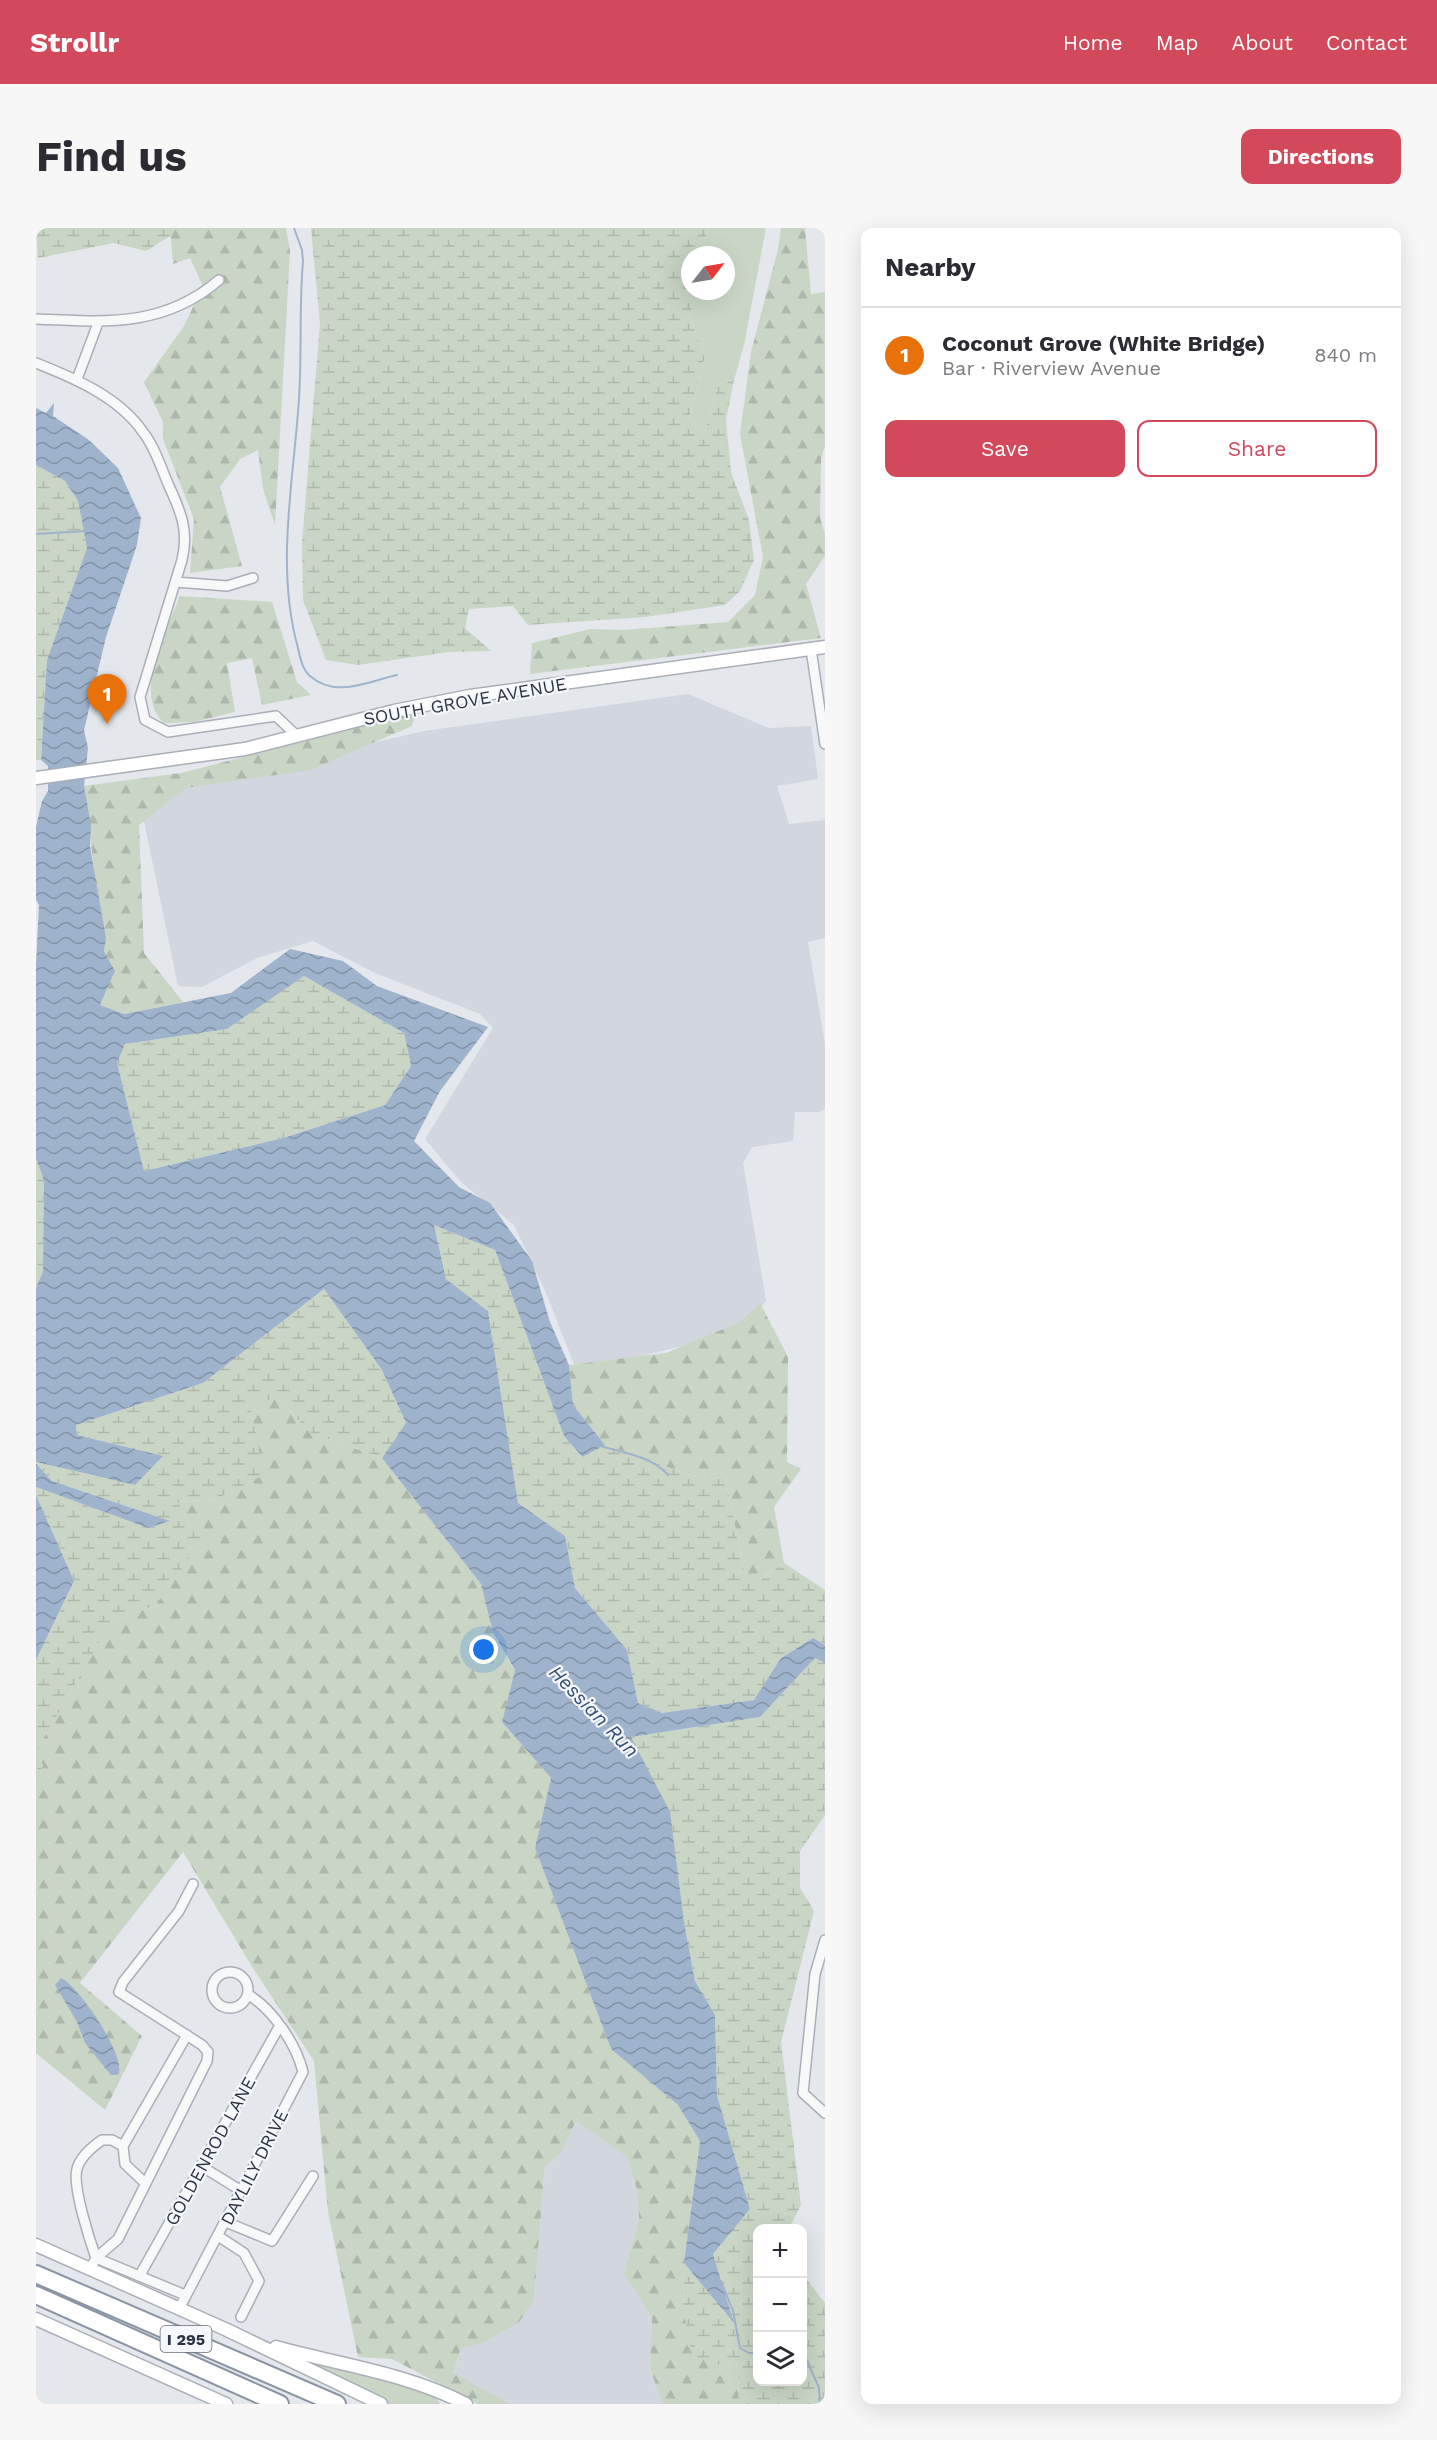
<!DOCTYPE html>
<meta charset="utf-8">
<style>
:root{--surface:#fff;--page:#f7f7f7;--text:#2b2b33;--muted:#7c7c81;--line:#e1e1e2;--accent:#d1495b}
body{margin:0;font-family:"Work Sans",sans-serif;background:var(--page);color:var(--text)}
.controls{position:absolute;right:18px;bottom:18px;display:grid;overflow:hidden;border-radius:12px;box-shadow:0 6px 24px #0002}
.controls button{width:54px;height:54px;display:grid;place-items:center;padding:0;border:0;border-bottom:2px solid var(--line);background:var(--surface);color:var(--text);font:30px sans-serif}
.compass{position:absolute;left:645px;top:18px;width:54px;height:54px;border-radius:50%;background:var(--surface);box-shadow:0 6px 24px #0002;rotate:59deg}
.you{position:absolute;left:448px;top:1422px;width:21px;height:21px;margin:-15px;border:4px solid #fff;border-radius:50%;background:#1a73e8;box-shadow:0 0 0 9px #1a73e833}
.badge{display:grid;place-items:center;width:39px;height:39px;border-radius:50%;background:var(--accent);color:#fff;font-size:20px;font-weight:700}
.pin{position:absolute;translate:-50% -50px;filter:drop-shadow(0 2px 3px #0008)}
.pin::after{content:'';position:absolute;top:32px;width:21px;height:18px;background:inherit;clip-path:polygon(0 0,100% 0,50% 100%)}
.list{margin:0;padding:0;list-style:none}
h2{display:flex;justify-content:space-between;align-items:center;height:78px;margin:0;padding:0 24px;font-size:26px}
h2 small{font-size:20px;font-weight:400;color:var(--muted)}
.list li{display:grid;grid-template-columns:39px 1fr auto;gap:18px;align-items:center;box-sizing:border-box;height:96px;padding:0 24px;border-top:2px solid var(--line)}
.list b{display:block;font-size:22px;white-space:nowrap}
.list p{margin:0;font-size:20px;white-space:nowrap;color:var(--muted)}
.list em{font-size:20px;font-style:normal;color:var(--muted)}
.actions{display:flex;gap:12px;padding:18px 24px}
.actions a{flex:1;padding:14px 0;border:2px solid var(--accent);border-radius:12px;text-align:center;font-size:21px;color:var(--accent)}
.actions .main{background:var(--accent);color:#fff}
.icon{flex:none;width:33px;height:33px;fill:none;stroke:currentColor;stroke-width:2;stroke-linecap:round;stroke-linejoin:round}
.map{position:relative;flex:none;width:789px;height:2176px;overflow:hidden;border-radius:12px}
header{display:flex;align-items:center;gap:36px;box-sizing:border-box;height:84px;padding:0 30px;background:var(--accent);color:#fff}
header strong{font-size:28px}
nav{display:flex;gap:33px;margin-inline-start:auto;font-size:21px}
.intro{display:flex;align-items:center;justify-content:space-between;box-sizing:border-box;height:144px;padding:0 36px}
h1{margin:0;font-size:42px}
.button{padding:15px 27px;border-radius:12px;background:var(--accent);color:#fff;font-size:21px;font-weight:700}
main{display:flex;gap:36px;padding:0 36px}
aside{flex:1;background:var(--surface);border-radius:12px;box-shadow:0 6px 24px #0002}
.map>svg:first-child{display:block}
.built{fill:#d2d6de}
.green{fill:#c9d6c5}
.forest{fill:url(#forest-firs)}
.wetland{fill:url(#wetland-marsh)}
.water{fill:url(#water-waves);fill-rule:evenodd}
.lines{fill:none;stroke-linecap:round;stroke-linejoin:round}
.stream{stroke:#9fb4cc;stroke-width:2}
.minor-casing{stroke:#a9aeb7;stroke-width:12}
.secondary-casing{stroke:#a9aeb7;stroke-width:15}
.motorway-casing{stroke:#8b94a3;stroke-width:20}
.minor{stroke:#f7f8fa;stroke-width:9}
.secondary{stroke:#fff;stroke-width:12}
.motorway{stroke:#fff;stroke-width:16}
.labels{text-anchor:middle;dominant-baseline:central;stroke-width:4.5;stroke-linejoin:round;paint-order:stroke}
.shield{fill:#f4f6f9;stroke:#676e7b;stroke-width:1.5}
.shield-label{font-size:16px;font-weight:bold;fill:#2b3445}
.street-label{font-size:18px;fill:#2b3445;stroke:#f4f6f9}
.water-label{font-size:20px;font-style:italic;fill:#34527a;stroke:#f4f6f9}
</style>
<header>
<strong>Strollr</strong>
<nav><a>Home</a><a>Map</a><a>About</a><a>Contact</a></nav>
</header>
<div class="intro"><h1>Find us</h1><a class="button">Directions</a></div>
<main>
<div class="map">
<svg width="789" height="2176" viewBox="0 0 789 2176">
<defs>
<pattern id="forest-firs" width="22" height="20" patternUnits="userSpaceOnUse" patternTransform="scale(1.5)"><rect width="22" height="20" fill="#c9d6c5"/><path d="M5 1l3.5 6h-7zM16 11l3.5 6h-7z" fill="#adb8ab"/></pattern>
<pattern id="wetland-marsh" width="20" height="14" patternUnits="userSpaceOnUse" patternTransform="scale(1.5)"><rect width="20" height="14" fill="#c9d6c5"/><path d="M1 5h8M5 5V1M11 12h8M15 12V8" fill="none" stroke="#adb8ab"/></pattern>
<pattern id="water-waves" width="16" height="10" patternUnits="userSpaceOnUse" patternTransform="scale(1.5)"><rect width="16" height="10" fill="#9fb4cc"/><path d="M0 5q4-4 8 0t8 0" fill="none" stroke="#8293a7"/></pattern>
</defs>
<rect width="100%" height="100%" fill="#e4e7ec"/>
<path class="built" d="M652,466L733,500L775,498L782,551L741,558L753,596L789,592V710L772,714L789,816V881L783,884H759L757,913L716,919L707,935L730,1073L703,1104L541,1144L510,1065L478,997L426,955L389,911L457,800L444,786L339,745L277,713L221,730L166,759L142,758L103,569L388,503Z
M540,1893L591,1929L601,1962L603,1991L588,2045L616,2090L614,2141L627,2176H475L417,2146L425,2118L445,2116L498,2072L509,1938L525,1926Z"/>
<path class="green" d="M671,0H730L708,117L698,152L682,156L669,204L653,191L669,128L654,89L660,63H690V27H668Z
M266,2131L329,2144L398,2166L404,2176H354L271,2137Z"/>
<path class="forest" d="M134,0H250L254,23L239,297L227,261L222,222L204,231L184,259L206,338L154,345L158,291L127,211V194L108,154L148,98L167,58L154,30L137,36Z
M745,0H769L775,66L789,64V218L785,231L784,289L789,307V328L770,356L785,410L494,446L496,415L555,401L587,402L692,394L719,367L727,329L704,206L715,124L742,21Z
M144,368L236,374L261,454L275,467L226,477L216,430L191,435L199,484L157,494L128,495C96,466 131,402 144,368Z
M380,485L376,498L274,542L150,560L103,597L108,725L147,774L88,786L64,777L79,743L68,723L70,710L61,666L48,558L145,545Z
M724,1075L752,1129L751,1234L765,1241L738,1279L748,1335L722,1353L709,1347L688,1244L659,1249L569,1217L537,1177L533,1137L630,1125L704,1094Z
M213,1172H243L275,1205L346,1230L445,1356L457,1405L479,1443L466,1494L515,1550L499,1620L575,1821L642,1877L664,1913L648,2035L647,2081L702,2142L703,2176H627L614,2141L616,2090L588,2045L603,1991L601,1962L591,1929L540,1893L525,1926L509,1938L498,2072L483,2094L445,2116L425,2119L417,2145L475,2176H442L356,2131L322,2129L292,1984L278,1833L215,1737L147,1624L44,1755L106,1808L69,1882L0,1825V1566L7,1538L0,1522L75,1394L120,1377L141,1274L180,1271Z"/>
<path class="wetland" d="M0,0H134L136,7L110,23L78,15L2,30Z
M275,0H671L668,27H654V63H660L654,89L669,128L653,191L669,204L682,156L698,152L690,192L695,244L713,292L718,332L704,363L689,377L609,389L492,397L477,378L433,381L429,400L455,423L413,424L322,437L290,432L267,372L266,315L284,95Z
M0,237L29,253L42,273L51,320L11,432L5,532H0Z
M268,748L368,805L375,838L349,877L247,910L108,943L81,835L89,816L191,801Z
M0,931L8,952L7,1043L0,1060Z
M398,997L459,1022L528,1208L545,1229L569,1217L659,1249L688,1244L709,1347L723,1353L748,1335L789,1362V1417L777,1410L745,1430L719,1472L626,1485L602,1475L591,1422L539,1360L529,1308L482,1275L452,1083L410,1051Z
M288,1061L346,1142L370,1195L346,1230L275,1205L243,1172H213L228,1247L180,1271L141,1274L167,1311L120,1377L75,1394L1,1522L7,1538L0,1566V1432L38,1353L0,1267V1259L112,1300L133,1293L16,1253L0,1234L99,1257L126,1228L41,1207L40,1197L167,1155Z
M779,1430L789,1435V1587L764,1623V1660L778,1683L745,1814L765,1977L753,2000H722V2154H766L767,2047L789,2075V2176H703L702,2142L657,2129L647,2081L648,2035L697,2093L677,2026L714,1981L681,1867L679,1787L659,1753L648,1694L594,1509L724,1489Z"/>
<path class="water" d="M18,175L17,188L53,212L82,240L105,290L101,317L70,409L48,502L52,520L48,558L55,597L54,618L70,710L68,723L79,743L64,777L88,786L195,765L254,721L307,733L341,758L452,799L404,863L378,913L423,959L454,975L496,1033L514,1094L533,1137L537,1177L569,1217L546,1229L528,1208L459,1022L398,997L410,1051L452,1083L482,1275L529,1308L539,1360L591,1422L602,1475L626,1485L718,1472L745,1430L777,1410L789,1417V1435L779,1430L724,1489L595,1509L634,1584L648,1694L659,1753L679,1787L681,1867L714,1981L677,2026L698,2095L648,2035L664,1913L642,1877L575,1821L499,1620L515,1550L466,1494L479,1442L457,1405L445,1356L346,1230L370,1195L346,1142L288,1061L167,1155L40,1197L41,1207L127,1228L99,1257L0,1234V1060L7,1043L8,952L0,931V736L3,677L0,672V599L6,573L12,563V538L5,532L11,432L51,320L42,273L29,253L0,237V180L10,185ZM268,748L368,805L375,838L349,877L247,910L108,943L81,835L89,816L191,801Z
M0,1235L16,1253L134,1293L112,1300L0,1259Z
M0,1267L38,1353L0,1432Z
M25,1750C42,1757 92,1830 82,1847H75L49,1815L41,1794L19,1757Z"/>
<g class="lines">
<path class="stream" d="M258,0L266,22L267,33C263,78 266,124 263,170C258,252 239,338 262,420C264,429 266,441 274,448C300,471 333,453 361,447
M0,306L50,303
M565,1218C587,1225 616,1228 632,1247
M685,2053L697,2083L704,2120L713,2125H722
M766,2121L783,2160L784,2176"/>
<g class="minor-casing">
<path id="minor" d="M0,91C68,94 127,100 183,52
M0,135C38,150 83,169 107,204C119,219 125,240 133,258C145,284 153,303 146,332L104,469L109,492L132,504L240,488L261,508
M41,151L62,95
M140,354L191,358L217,350
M775,421L789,516
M789,1712L779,1746L767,1865L789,1885
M176 1762a18 18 0 1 1 36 0a18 18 0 1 1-36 0Z
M87,1918L76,1912H66C56,1919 44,1929 41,1941C36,1958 54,2013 60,2030L149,2067
M165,1938L204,1962
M109,1955L89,1936L87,1918L151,1807
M190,1994L236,2013L277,1948
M182,2008L208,2025L223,2053L205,2089
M54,2041L60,2030L82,2011L171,1833L172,1824L166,1817L83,1764L87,1754L143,1683L157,1656
M104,2047L243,1799
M143,2081L267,1844C260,1816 238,1783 213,1767"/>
</g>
<g class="secondary-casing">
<path id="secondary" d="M0,550L209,521L358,483L434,468L789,419
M0,2017L189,2101L345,2176
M0,2091L190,2176
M240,2119C304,2137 370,2145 430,2176"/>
</g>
<g class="motorway-casing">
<path id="motorway" d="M0,2046L301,2176
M0,2067L244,2176"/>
</g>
<use href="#minor" class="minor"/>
<use href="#secondary" class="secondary"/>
<use href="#motorway" class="motorway"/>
</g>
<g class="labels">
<rect class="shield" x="124.5" y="2098" width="51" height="26" rx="4.5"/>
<g class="shield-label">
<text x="150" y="2111">I 295</text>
</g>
<g class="street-label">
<text transform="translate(429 473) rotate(-10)">SOUTH GROVE AVENUE</text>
<text transform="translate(174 1923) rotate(-61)">GOLDENROD LANE</text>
<text transform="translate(218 1939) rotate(-63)">DAYLILY DRIVE</text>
</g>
<g class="water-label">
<text transform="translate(558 1483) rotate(46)">Hessian Run</text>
</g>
</g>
</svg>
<div class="controls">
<button>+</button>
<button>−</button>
<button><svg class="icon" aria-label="layers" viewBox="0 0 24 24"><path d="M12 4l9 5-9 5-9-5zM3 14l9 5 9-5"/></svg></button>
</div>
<svg class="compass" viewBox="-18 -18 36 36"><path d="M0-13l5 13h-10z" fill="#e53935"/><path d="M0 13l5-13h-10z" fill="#7c7c81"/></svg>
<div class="you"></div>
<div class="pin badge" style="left:71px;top:496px;background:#e8710a">1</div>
</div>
<aside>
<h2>Nearby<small></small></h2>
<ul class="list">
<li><span class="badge" style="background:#e8710a">1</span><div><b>Coconut Grove (White Bridge)</b><p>Bar · Riverview Avenue</p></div><em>840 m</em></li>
</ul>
<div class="actions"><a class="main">Save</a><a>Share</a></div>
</aside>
</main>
